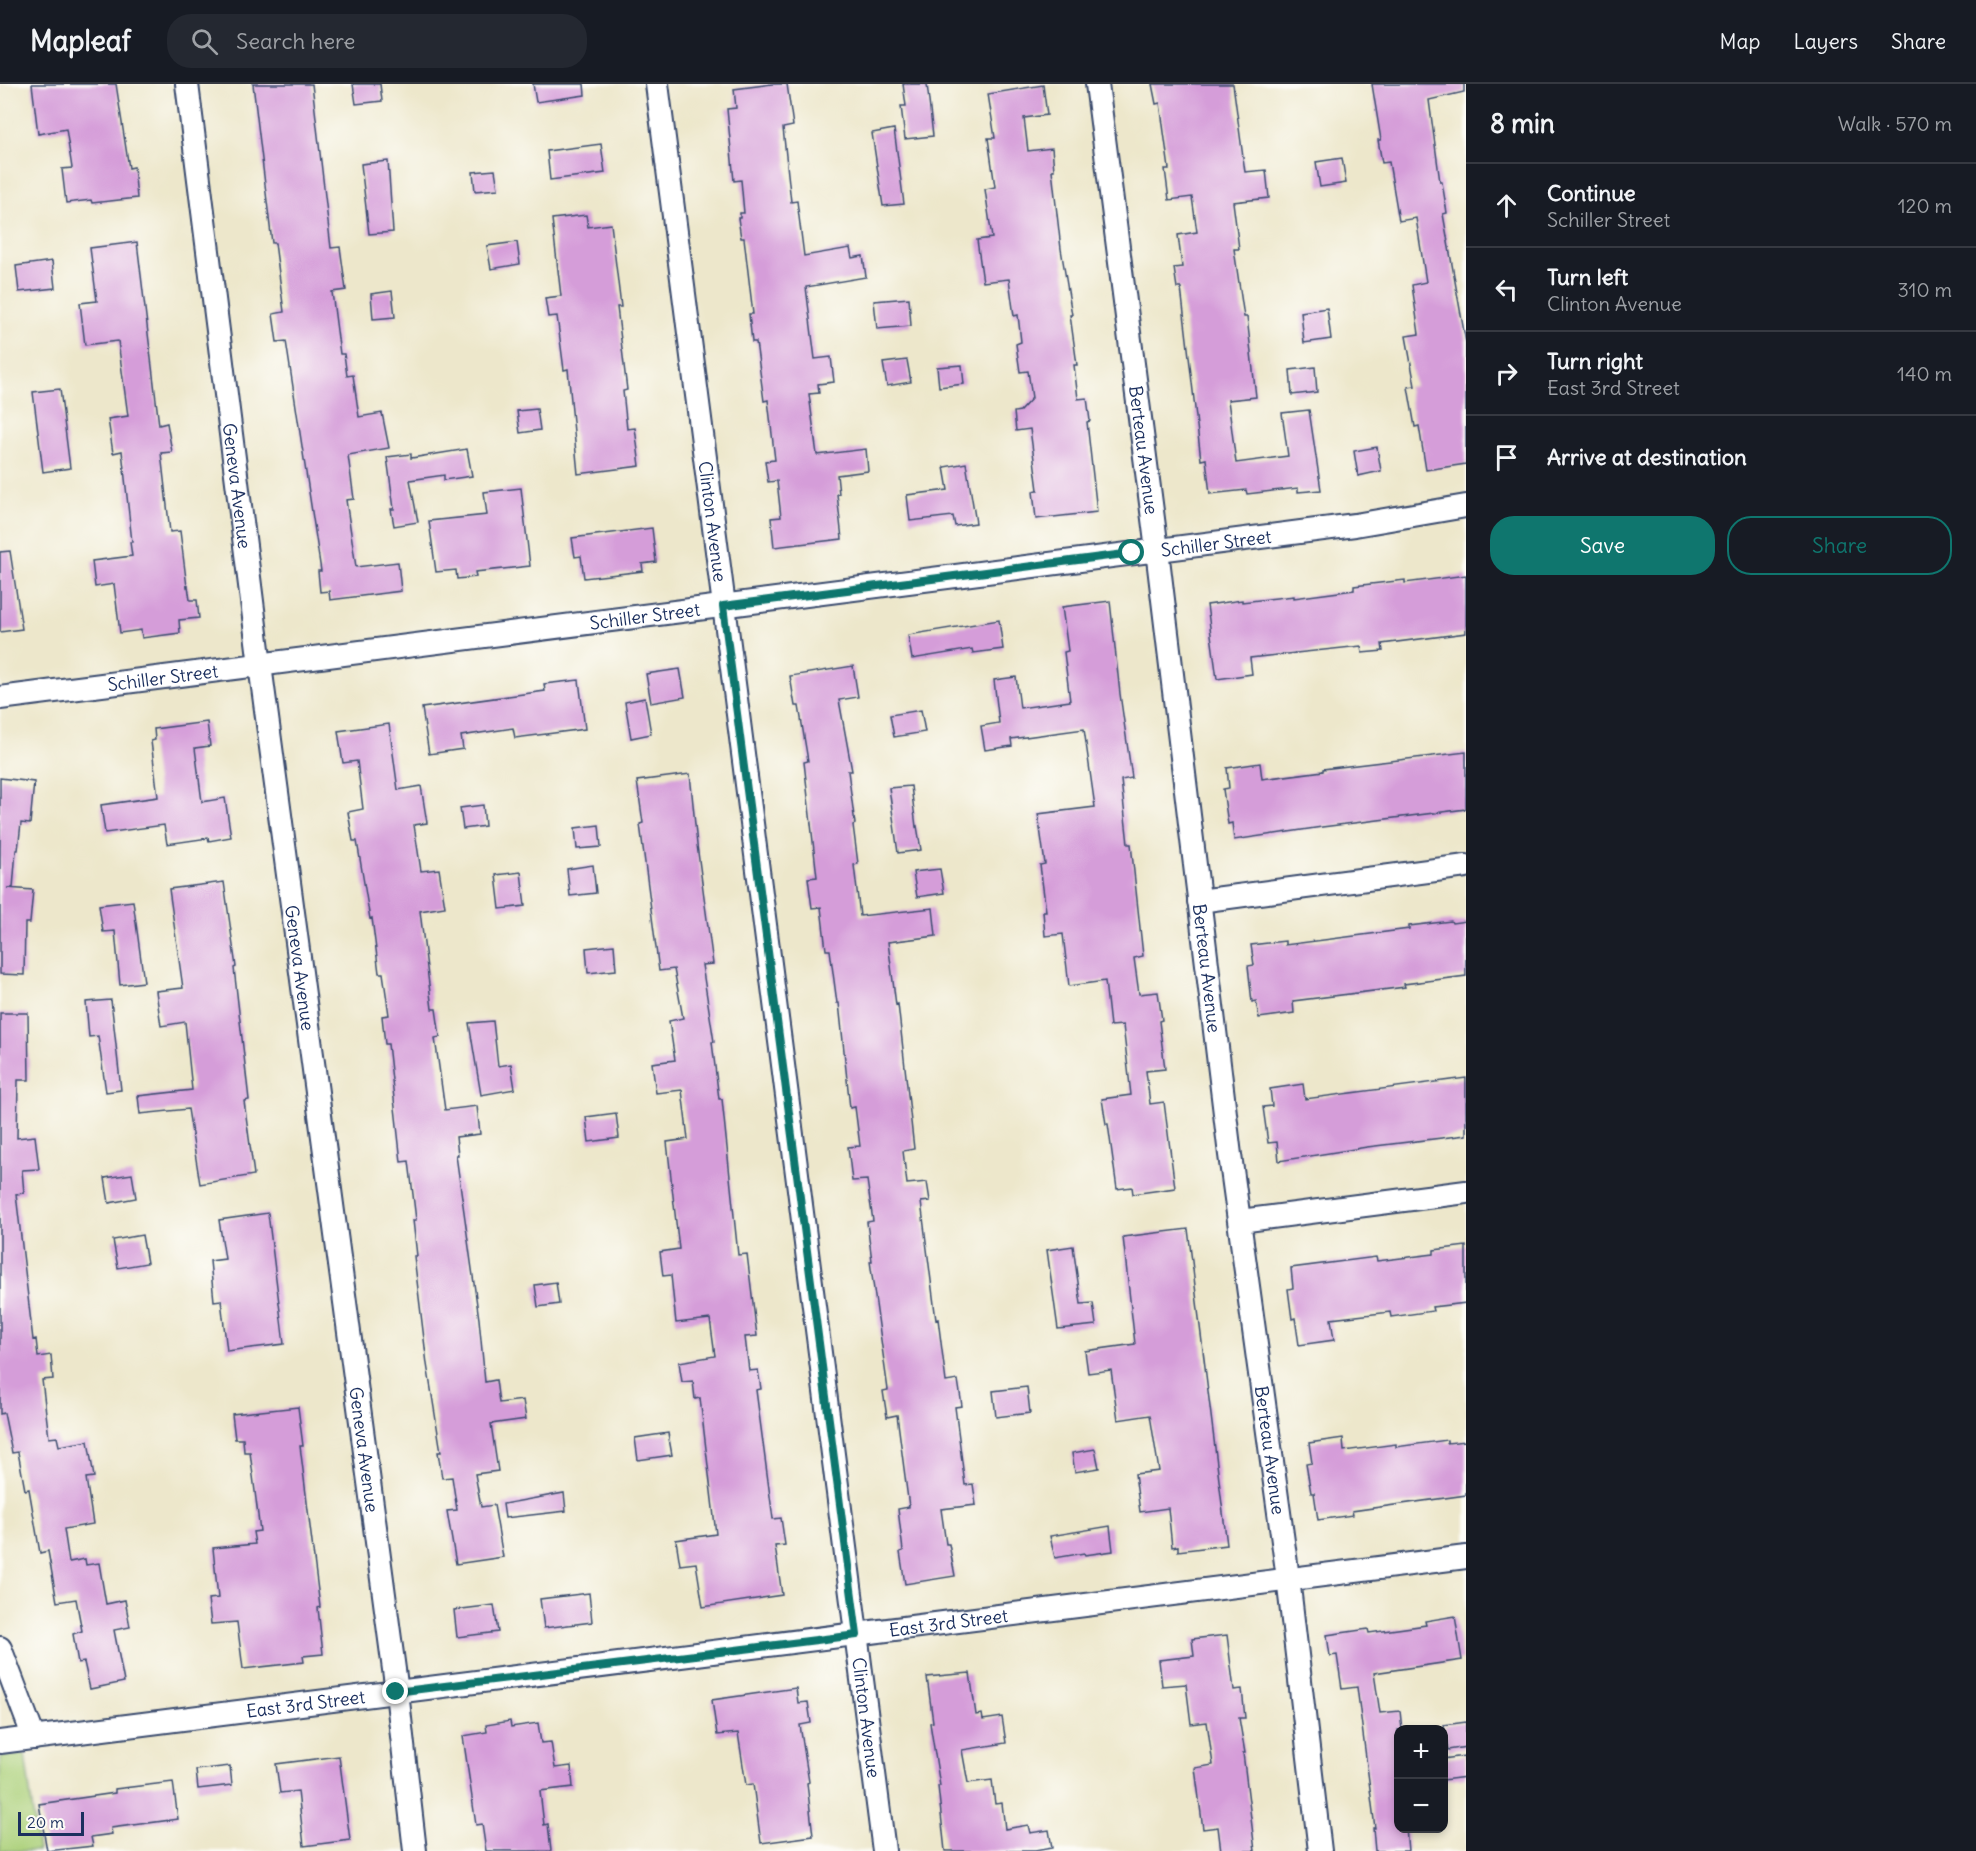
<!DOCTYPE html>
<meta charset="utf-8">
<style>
:root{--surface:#171b24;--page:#242831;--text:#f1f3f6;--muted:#9ea1a6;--line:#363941;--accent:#0f766e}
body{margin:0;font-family:Delius,sans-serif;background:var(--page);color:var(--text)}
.controls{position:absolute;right:18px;bottom:18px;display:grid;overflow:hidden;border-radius:12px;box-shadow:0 3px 9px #0003}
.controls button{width:54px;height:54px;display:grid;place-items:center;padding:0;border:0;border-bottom:2px solid var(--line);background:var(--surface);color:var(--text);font:30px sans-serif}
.scale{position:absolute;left:18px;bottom:15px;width:66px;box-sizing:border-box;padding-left:6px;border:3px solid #1b2f5e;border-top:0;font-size:16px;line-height:21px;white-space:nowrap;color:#1b2f5e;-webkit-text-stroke:4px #fdfcf7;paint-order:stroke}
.stop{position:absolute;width:18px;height:18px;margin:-14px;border:4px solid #0f766e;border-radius:50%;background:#fff}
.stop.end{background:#0f766e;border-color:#fff;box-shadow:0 2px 6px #0008}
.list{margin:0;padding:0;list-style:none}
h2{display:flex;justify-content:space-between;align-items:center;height:78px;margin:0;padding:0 24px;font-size:26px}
h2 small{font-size:20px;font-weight:400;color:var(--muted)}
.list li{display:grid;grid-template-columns:39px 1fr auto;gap:18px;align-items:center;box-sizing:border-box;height:84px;padding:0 24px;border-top:2px solid var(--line)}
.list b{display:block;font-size:22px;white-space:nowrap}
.list p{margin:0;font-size:20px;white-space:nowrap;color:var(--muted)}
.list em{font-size:20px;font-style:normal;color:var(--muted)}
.actions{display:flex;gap:12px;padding:18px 24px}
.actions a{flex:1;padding:14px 0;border:2px solid var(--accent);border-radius:24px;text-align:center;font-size:21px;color:var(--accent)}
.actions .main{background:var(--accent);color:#fff}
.icon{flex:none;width:33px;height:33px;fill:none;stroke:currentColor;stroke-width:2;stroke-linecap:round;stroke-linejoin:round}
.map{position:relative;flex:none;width:1466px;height:1767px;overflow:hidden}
header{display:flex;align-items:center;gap:36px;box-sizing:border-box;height:84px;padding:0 30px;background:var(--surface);border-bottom:2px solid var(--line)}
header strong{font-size:28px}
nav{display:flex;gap:33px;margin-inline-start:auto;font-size:21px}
.search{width:420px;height:54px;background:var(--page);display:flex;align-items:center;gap:15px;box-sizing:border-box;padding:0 21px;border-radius:24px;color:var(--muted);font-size:22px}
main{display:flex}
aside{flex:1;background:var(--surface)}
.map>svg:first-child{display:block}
.green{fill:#abd079;stroke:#63806c;stroke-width:1.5}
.building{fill:#d59dd9}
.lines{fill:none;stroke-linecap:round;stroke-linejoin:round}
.street-casing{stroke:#3a4b6e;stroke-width:26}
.street{stroke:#fff;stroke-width:22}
.route{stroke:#0f766e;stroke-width:8}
.labels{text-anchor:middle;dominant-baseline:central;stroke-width:5;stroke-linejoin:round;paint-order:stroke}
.street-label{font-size:18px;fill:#1b2f5e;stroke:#fdfcf7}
</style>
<header>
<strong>Mapleaf</strong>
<div class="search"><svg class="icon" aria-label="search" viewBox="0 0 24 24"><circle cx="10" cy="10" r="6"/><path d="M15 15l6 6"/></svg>Search here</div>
<nav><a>Map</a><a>Layers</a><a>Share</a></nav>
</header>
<main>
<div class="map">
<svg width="1466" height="1767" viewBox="0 0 1466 1767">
<rect width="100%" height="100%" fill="#fdfcf7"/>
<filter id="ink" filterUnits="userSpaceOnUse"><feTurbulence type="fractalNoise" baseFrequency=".0167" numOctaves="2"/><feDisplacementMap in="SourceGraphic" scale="12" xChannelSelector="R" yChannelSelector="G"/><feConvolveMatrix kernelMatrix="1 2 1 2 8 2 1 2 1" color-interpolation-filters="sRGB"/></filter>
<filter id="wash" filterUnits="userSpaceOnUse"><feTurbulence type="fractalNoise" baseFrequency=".008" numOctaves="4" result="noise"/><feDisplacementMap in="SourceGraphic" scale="24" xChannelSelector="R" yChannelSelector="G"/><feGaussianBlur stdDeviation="1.35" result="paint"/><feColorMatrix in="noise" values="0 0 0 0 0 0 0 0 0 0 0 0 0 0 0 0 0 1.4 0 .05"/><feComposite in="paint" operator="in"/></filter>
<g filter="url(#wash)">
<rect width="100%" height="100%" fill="#ede7cb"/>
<path class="green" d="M25,1670L38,1767H0V1673Z"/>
<g id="blocks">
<path class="building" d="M32,0H116L129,84L134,83L137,114L92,119L91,116L66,119L62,85L72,84L66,45L38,50Z
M253,0H312L331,164L340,163L346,206L332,208L340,270H344L347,292L353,291L359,333L382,329L389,364L348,371L354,415L346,416L356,483L398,478L401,507L330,516L329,507L320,508L318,487H321L286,257L277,258L273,230L284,228L275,159H272Z
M353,0H380L382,17L356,20Z
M533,0H584L585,11L536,18Z
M772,0H787L793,42L783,44L791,118L797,117L804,172L850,164L852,174L863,172L866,193L806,203L815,275L831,273L834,298L818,300L819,309L809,310L817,371L866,365L868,387L837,391L839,410H837L842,455L774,463L771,434L781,433L777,397L768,398L765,377L775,376L768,316L764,317L756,258H752L749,230H753L744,154H741L738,134H740V129H744L741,96L734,97L727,25L736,24L734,5Z
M903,0H927L933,52L905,55L901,22H906Z
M1152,0H1233L1245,88L1266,86L1269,114L1233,118L1239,165H1234L1244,233H1247L1256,313L1228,316L1236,379L1288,372L1282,329L1309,326L1321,406L1298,408V404L1247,410L1246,406L1210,410L1206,375L1201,376L1181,204H1177L1174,184L1182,183L1178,151L1197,148L1192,113L1169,116L1165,85H1169L1160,19L1156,20Z
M1372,0H1464V8L1429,16L1440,98H1442L1447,129L1443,130L1466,259V380L1426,386L1419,342L1415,343L1408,303L1415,302L1406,252L1419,250L1412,201L1426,198L1416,134L1399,137L1389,78L1382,79L1378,56H1381Z
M1043,1L1047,31L1024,34L1028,67L1052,64L1054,86H1052L1061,165L1072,231H1070L1077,281H1074L1078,315L1087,314L1090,337L1087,338L1097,428L1036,435L1033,407L1038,406L1030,345L1016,347L1014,328L1020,327L1032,314L1028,287L1020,288L1016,260L1021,258L1018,231L1014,232L1009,195L983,198L977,156L992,154L985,105L995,103L988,54H995L988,10Z
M894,45L904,120L883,122L872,49Z
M601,60L605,89L550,96L547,67Z
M1342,74L1346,99L1320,103L1316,78Z
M388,77L393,148L369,150L361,80Z
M495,86L498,105L475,107L473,88Z
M586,131L588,143L611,140L621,223H617L627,306L623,307L627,345L635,344L640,382L578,390L568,285L564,286L557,232L548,233L545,214L561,212L552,135Z
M137,158L159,341L167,339L172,368L161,369L170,448L180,447L187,503L188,502L190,516H197L199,534L179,536L180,549L142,554L141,546L120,549L114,500L95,503L92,477L132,472L130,458H132L122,367L113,369L108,335L128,332L118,257L85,261L80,219L97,217L90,164Z
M517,158L520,180L491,185L487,162Z
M52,177L55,204L19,208L16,182Z
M392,207L395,233L373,235L371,210Z
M909,214L911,242L877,245L874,217Z
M1327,224L1331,255L1304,259L1301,228Z
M907,276L911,298L887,302L883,279Z
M962,281L964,300L939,303L937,283Z
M1315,283L1317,308L1292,311L1290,286Z
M60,305L70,384L43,388L33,308Z
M537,325L540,346L520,349L517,327Z
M1377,363L1381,387L1358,392L1354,367Z
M467,365L472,392L444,396V391L410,396L418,438L394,442L391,425H394L387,373L411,370V374Z
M966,379L976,439L955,442L953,432L910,437L907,411L948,406L944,383Z
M521,404L530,482L475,488L476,493L457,495L456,486L436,488L429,437L487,431L484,408Z
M652,444L656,478L642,480L643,487L584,494L581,472L575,473L572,454Z
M10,467L22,545L0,548V468Z
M1466,491V549L1382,560L1383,567L1362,569L1361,562L1250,574L1252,590L1217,595L1207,521L1242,516V518L1294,512V514L1354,506V502L1405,496V499Z
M1110,517L1120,610L1132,694L1121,696L1128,760H1131L1143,872L1134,874L1139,910L1158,908L1162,936L1159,937L1165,985L1146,987L1150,1020L1164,1018L1175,1104L1133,1110L1132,1103L1117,1105L1108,1040H1106L1102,1015L1131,1011L1123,941L1110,942L1105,897L1069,902L1063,850L1045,852L1043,827H1046L1040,781L1045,780L1038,730L1095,723L1084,645L1011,655L1012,662L985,666L981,642L999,639L994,596L1016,593L1020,624L1070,617L1064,568L1068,567L1062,523Z
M999,536L1003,565L973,569L972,565L912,575L908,551Z
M853,582L858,613L839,616L852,687H848L855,740L853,741L858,780L854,781L860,832L933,824L936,852L888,858L896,921L898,920L914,1065L903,1067L907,1100L927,1098L930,1117L921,1118L936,1236L938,1235L946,1298L958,1296L962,1322L955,1323L965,1401L973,1400L976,1421L941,1425L946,1460H949L955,1492L905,1500L900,1468L903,1467L898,1425L909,1423L897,1331L887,1333L883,1307L888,1306L870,1177H872L867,1138L873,1137L867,1096L852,1097L848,1063L860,1062L855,1023L850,1024L839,919H837L830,866H826L821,823L812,824L808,794L817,793L804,678L808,677L799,622H795L790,592Z
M680,585L685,613L651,619L646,590Z
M579,596L585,645L515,654L513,644L461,652L463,665L429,670L422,624L545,607L544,600Z
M645,614L651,650L631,654L625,618Z
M921,626L925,648L894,653L890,631Z
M207,638L210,662L195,664L202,718L225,714L231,753L209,757L208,754L167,760L164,741L105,749L101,721L158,713L151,657L155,656L154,645Z
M389,640L398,706L421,702L427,739L414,741L421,787L439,785L445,823L420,827L432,925H436L440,953L435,954L445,1026L477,1022L480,1050L456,1053L458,1071H456L479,1235L485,1298L496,1296L499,1319L523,1316L526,1335L491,1340L498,1387L475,1390L481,1423L494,1421L503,1473L456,1480L447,1427L457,1426L452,1393L442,1394L438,1368H441L427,1280L414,1172H417L413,1136H416L409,1077L401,1078L388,960H385L382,932L389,931L383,889H379L372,834L370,835L357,757H353L348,728L363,725L357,677L343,679L338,647Z
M1466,668V725L1322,743L1234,756L1232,739L1228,740L1223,705L1229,704L1227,684L1260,679L1262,695L1323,687V685Z
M690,690L697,761L713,880L702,881L714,958H712L719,1015H722L738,1171L747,1170L757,1252L745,1253L749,1287L758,1286L761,1305L756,1306L773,1435L781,1434L785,1461L775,1462L782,1511L703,1523L696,1479L680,1481L676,1456L716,1450L700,1314L695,1315L693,1297L682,1298L679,1278L715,1272L710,1235L676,1239L671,1191L663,1192L660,1168L679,1165L667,1058L688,1055L682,1006L656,1009L652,979L675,976L669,937L683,934L674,885L659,887L640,740L643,739L637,697Z
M0,694L34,698L30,740L21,739L18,766H16L13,804H7L33,806L30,839H25L24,891L0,890Z
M911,702L916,743L917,742L921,766L898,769L889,704Z
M483,721L485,742L463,745L460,724Z
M599,741L601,763L577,765L575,744Z
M593,781L596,809L570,812L567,785Z
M940,785L944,809L917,813L913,788Z
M521,788L525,822L500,825L496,791Z
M224,798L236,883L234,884L249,1016L244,1017L254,1091L200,1100L188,1025L140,1030L138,1012L192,1006L185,938L161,942L156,907L183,904L169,805Z
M133,817L144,898L120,901L115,847L103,848L99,821Z
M1451,837L1452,839L1466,837V892L1404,900L1405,903L1293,917L1294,929L1259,934L1256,917L1252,918L1248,882L1254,881L1251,861L1285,857V861L1409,845V842Z
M614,861L616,886L588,889L586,864Z
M111,916L121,1006L106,1008L98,952L89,953L86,918Z
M0,929H28L29,996H18L17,1054L35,1052L39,1085L22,1086L24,1109L16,1110L33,1256L36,1255L38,1273L51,1271L53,1295L42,1296L49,1354L57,1353L59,1362L88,1357L94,1393L86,1394L93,1440L64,1445L69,1478L85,1475L86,1481L99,1479L106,1520L125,1516L130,1543L114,1546L124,1598L90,1605L84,1578L78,1579L73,1550L82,1547L76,1515L57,1518L48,1467L40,1469L29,1405L25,1406L18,1368L12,1369L4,1329L0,1330Z
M493,937L498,982L511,980L515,1005L481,1011L469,939Z
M1466,994V1051L1367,1063L1279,1077L1277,1058L1268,1059L1263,1023L1272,1022L1270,1005L1303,1000L1305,1015Z
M616,1029L619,1054L589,1058L586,1033Z
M132,1090L136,1114L109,1119L105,1094Z
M268,1129L284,1260L227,1267L221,1216L214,1217L210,1177L225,1175L219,1136Z
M1188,1145L1227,1461L1178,1467V1462L1172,1463L1168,1424L1140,1428L1135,1390L1159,1387L1150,1331L1118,1336L1111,1286L1088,1289L1085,1267L1135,1260L1123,1153Z
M142,1151L147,1179L118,1184L113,1156Z
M1073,1162L1081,1220L1093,1219L1096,1241L1058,1245L1047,1166Z
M1466,1162V1219L1432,1223L1433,1227L1391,1233L1390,1228L1331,1235L1334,1256L1299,1261L1295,1234L1292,1235L1288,1205L1293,1204L1291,1184L1376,1173L1377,1177L1434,1170V1166Z
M556,1198L559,1220L538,1223L535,1201Z
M1027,1303L1030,1329L996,1333L993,1307Z
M298,1323L303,1362H300L320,1523L318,1524L323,1570L303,1572L304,1578L243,1585L237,1538L211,1540L208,1515L218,1514L213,1464L255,1460L253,1448L260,1447L250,1368H244L243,1355H235L232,1330Z
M668,1349L672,1371L638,1376L635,1354Z
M1343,1354L1344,1367L1396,1360V1363L1447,1356V1359L1466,1357V1411L1352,1427L1353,1431L1318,1436L1314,1409H1311L1306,1380L1312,1379L1309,1359Z
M1095,1365L1099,1384L1075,1388L1072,1369Z
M564,1409L566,1427L505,1434L503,1420Z
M1110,1442L1113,1467L1085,1471L1084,1469L1055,1474L1050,1452Z
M589,1509L592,1538L544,1544L540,1515Z
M494,1521L498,1548L457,1553L454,1526Z
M1455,1532L1462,1576L1374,1589L1380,1629L1400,1627L1402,1646H1398V1744H1406L1408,1767H1375L1373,1744H1375L1357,1603L1342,1605L1337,1571L1330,1572L1327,1551L1368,1545L1369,1549L1426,1541L1425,1537Z
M1227,1551L1234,1606L1242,1605L1245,1634H1239L1245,1669H1243L1255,1767H1221L1218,1743L1203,1745L1195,1684L1213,1681L1207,1638L1191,1640L1186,1600L1162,1602L1159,1576L1194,1572L1192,1555Z
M970,1589L976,1631L982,1630L983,1636L1002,1633L1006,1659L962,1666L968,1699L992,1696L995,1720L1002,1719L1005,1745L1028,1741L1030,1749L1049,1746L1052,1764L1035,1767H945L938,1702H940L930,1639L933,1638L927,1593Z
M796,1604L798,1619L808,1618L811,1639L800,1641L809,1698L807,1699L813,1752L761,1759L753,1700L746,1701L738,1649L717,1651L712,1616Z
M510,1637L511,1643L538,1639L541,1659L551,1658L555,1684L571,1682L573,1703L540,1707L544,1741L548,1740L551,1767H486L482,1740L476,1741L463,1652L487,1648L486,1641Z
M1466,1638V1663L1448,1666L1444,1641Z
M339,1672L350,1756L304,1762L298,1707L280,1709L276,1680Z
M1464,1672L1466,1693L1443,1696V1675Z
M230,1682L232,1701L198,1705L196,1686Z
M173,1698L178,1735L111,1744L112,1750L91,1753L93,1762L47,1767L39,1720L115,1709V1705Z"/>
</g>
</g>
<g filter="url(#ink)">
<use href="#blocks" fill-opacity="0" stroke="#3a4b6e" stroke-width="1.5"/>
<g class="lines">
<g class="street-casing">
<g id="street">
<path id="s1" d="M187,0L260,581L397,1608L415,1767"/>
<path id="s2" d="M657,0L884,1767"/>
<path id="s3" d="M1097,0L1157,466L1230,1071L1288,1494L1320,1767"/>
<path id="s4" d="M0,614L1355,441L1466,422"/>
<path d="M1199,817L1466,782"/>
<path d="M1240,1137L1466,1108"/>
<path d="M0,1564L34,1654"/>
<path id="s5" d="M0,1658L1466,1473"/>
</g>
</g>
<use href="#street" class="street"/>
</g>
</g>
<g class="lines" filter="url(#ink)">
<path class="route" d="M396,1608L857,1551L723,522L1132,469"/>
</g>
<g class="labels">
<g class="street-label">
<text stroke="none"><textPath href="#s3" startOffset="369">Berteau Avenue</textPath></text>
<text stroke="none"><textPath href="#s1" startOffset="405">Geneva Avenue</textPath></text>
<text stroke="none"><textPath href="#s2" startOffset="441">Clinton Avenue</textPath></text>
<text stroke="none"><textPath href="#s4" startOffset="1226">Schiller Street</textPath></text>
<text stroke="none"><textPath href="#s4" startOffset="650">Schiller Street</textPath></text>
<text stroke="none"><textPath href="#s4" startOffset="164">Schiller Street</textPath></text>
<text stroke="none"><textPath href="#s1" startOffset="891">Geneva Avenue</textPath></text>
<text stroke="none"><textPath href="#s3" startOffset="891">Berteau Avenue</textPath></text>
<text stroke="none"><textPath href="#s1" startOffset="1377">Geneva Avenue</textPath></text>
<text stroke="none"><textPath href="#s3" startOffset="1377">Berteau Avenue</textPath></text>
<text stroke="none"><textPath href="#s5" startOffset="956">East 3rd Street</textPath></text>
<text stroke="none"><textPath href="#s5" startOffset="308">East 3rd Street</textPath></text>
<text stroke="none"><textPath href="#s2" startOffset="1647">Clinton Avenue</textPath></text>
</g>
</g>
</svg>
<div class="controls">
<button>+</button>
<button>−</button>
</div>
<div class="scale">20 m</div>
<div class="stop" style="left:1132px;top:469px"></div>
<div class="stop end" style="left:396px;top:1608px"></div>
</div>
<aside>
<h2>8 min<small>Walk · 570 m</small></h2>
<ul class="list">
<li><svg class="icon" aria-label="ahead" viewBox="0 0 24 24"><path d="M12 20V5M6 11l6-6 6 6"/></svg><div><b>Continue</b><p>Schiller Street</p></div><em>120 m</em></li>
<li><svg class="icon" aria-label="left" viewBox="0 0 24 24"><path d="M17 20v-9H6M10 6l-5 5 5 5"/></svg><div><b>Turn left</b><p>Clinton Avenue</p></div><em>310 m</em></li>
<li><svg class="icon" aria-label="right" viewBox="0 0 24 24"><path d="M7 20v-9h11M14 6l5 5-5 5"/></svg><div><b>Turn right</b><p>East 3rd Street</p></div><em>140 m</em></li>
<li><svg class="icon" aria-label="arrive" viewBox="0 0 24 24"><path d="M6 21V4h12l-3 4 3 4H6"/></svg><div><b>Arrive at destination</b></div></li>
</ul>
<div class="actions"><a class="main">Save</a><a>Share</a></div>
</aside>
</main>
